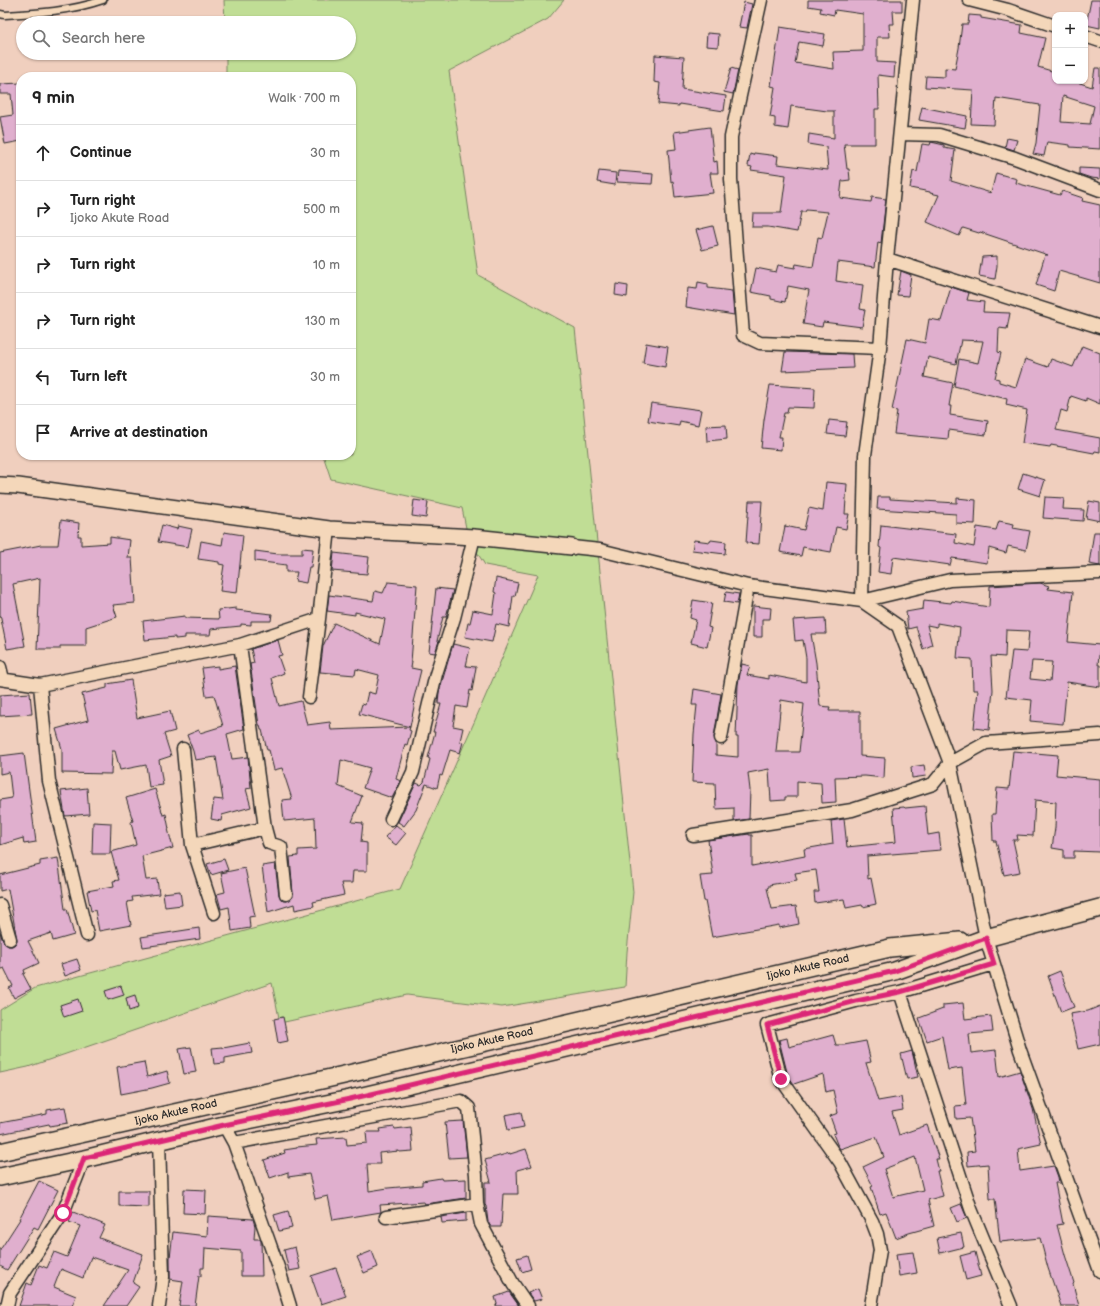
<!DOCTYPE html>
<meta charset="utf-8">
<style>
:root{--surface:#fff;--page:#f6f6f6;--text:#222;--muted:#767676;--line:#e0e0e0}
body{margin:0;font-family:"Balsamiq Sans",sans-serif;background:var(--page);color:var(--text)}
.controls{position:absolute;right:12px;top:12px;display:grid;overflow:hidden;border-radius:8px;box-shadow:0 1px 3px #0004}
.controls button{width:36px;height:36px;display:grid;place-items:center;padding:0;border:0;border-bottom:1px solid var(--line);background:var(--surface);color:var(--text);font:20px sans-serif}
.stop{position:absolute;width:12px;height:12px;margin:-9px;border:3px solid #db2777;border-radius:50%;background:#fff}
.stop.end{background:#db2777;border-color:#fff;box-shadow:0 1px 4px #0008}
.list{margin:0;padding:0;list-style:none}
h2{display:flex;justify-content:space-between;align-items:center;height:52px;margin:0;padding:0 16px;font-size:17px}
h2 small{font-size:13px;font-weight:400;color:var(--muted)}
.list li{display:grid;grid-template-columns:26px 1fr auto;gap:12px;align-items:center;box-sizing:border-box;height:56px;padding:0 16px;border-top:1px solid var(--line)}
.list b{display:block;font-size:15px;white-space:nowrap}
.list p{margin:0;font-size:13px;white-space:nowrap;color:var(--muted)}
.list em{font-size:13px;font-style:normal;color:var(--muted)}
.icon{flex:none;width:22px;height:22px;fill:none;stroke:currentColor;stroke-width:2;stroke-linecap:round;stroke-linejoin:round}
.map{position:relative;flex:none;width:1100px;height:1306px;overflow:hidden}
.search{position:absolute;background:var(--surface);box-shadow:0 1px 3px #0004;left:16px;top:16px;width:340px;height:44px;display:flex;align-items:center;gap:10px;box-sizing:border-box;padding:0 14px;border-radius:22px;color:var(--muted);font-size:15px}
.panel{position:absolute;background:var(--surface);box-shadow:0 1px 3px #0004;left:16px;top:72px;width:340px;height:388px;border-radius:16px}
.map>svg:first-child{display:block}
.green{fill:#c0dd95;stroke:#768460}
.building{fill:#e0afce;stroke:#2b2b2b;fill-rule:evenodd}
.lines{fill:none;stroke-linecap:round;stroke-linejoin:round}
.service-casing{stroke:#2b2b2b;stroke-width:9}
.minor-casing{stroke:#2b2b2b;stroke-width:15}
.tertiary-casing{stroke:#2b2b2b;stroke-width:18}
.secondary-casing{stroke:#2b2b2b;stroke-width:20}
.service{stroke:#f4d7ba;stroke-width:6}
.minor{stroke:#f4d7ba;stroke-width:12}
.tertiary{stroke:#f4d7ba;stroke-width:15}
.secondary{stroke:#f4d7ba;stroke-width:17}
.route{stroke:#db2777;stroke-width:5}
.labels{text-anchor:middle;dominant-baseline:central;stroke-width:3;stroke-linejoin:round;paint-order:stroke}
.street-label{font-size:11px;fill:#2b2b2b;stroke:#f4d7ba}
</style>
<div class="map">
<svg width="1100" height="1306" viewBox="0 0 1100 1306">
<rect width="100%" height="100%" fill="#f0cfbe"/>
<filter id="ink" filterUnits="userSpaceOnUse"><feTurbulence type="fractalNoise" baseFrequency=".025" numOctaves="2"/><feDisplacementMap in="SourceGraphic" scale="8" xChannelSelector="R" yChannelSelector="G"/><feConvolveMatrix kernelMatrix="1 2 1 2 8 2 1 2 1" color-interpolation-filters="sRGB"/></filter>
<g filter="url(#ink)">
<path class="green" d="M224,0H564L548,19L449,71L478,275L575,328L633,892L627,952L625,987L502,1007L407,995L280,1023L272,983L28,1067L0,1073V1010L35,988L400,889L476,718L538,575L485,565L468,538L462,508L331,479L323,455H351V77H226V53H349V23H225Z"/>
<path class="building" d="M808,0H902V11H893L894,24H889L890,37H877V62L895,63L894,77L878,75L879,109H875V144H844L847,169H849L850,180L842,181L840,198L871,202L872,197L886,199L881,243L878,242L875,267L838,262L836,281L863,285L860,309L865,310L862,327L823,322L822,327L803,324L809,290L788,286L785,302L771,299V296L751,292L756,268L776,272L778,265L795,268L796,264L813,267L818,237L822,238L828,212L806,210L805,212H801L797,232L768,227H752L753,213H781L786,175L751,170L752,167L748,166L750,154L753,155L754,153L778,156L777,164L828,170L826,147L808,144L809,134L834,138V111H827L791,106L788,129L775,127V118L770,117L775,87L771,86L780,27L825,34L823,46L799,42L795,63L834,69L833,52L863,51V14L835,10L834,15L820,12L821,8L808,6Z
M1091,0H1100V28L1086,25Z
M744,2L752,4L747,28L739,27Z
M969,15L981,16V18L1022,25L1021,33L1045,38L1038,67L1055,72V81H1074L1092,87L1095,68H1100V149L1070,147V145L1047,142L1044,156L1033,154L1036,143L1040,105L996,98L994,125L971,124L973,90L925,87L926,76L945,77V68L955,69L959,48L962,24H968ZM1063,96L1094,106L1090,124L1061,122Z
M707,33L719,34L718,47L706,46Z
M655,55L684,57L682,89L726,96L724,111L679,104V106L658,104L660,83L654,82Z
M731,68L738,70L733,94L724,92Z
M21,83V141L5,144L0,117L13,115L11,94H0V84Z
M922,107L967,116L965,128L919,120Z
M710,127L714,162L717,161L718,173H710L713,193L675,197L673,181L671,182L668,150L676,149L674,132Z
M1007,138L1017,140L1014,150L1005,147Z
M931,142L944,145V148L955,150L951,181L991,193L996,173L1017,179L1016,183L1060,195L1062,191L1083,198L1082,201L1100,205V283L1059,271L1054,291L1036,285L1045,255H1048L980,232L979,233L963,228L959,236L927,222L939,195L930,193V192L910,188L913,171L917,172L922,144L930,145Z
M1079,168L1100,169V179L1091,178L1079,174Z
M599,171L616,173L615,185L597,182Z
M618,171L653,174L652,184L617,182Z
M713,226L718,246L702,250L696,230Z
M997,256V266L995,279L979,276L982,257Z
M901,271L911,275L908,296L897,295Z
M698,282L708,284V288L732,291L734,315L686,307L688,288L697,289Z
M616,284L628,286L627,297L615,295Z
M951,287L969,293L967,300L984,302L983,312L1010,313L1007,329L999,328L998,352L1001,353L995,378L999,379V382L1016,387L1025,359L1048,367L1051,359L1073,367L1082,346L1100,353V404L1086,398V401L1071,396L1067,412L1061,410L1056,430L1100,438V452L1095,451L1094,453L1051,445L1050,447L1022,443L1027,410L1006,405L1007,399L954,386L959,359L978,363L983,341L961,340L956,364L928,357L924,377L953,383L949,406H951L950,415L988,421L986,435L949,430L948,439L894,434L897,411L892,410L907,339L925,343L929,319L941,321Z
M646,343L668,347L665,367L643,363Z
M785,352L852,354L853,368L782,371Z
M770,385L815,388L814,408L788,407L787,413H784L779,437H782L781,450L761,448L764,420Z
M651,403L701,410L698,425L680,421L679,426L648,421Z
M829,420L847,422L845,436L827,434Z
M726,425L727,439L707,441L706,426Z
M1023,473L1045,480L1040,496L1018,489Z
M826,482L847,484L845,514H849L846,529L836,527L831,552L803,547L801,556L780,552L785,526L804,530L809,508L823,511Z
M878,497H890V499L957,503V498L976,500L975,524L956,523V514L877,509Z
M1045,497L1064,498L1063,509L1084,510L1083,521L1043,518Z
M414,500L428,502L426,518L412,516Z
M749,501H762L759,544L746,543Z
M1089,501L1100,503V521L1086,518Z
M61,520L79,523L78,536H81V545L110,543V537L130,540L128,558H132L135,603L113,605L117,617L86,627V646H60V649H37L40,578L13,584L25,646L7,649L0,614V553L41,545H58Z
M999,521L1014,524L1013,528L1030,531L1026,550L1008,546L1006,553L989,548L987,563L952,558L950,565L893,557L891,574L878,572L881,548L879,547L881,525L956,534L955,543L974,547L977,527L996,530Z
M162,525L177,529L178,526L192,529L188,547L158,542Z
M224,532L243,535L237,593L220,591L224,565L219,564V562L198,559L201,541L222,545Z
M1094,532H1100V566L1089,564Z
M694,540L710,542L711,540L726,542L725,554L692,550Z
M302,548L313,549L311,567H309L306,583L295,581L297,572H286V565L255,561V551L278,554H302Z
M334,553L369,557L367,574L332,571Z
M496,578L518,583L515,596H513L509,627L496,624L492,642L465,637L468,623H470L473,610L493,614L496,593L494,592Z
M388,582L417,585L411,662H412L411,668L421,670L413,702H415L410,727L359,714L362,704L365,705L368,692L375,694L379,675L356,669L355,675L320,672L323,646L334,623L380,644L385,619L355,612V615L327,611L329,595L373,601L375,591L383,593Z
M1040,583L1049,586L1048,589L1073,592L1068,642L1100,645L1098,665H1100V687L1067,682L1063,724L1030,721L1032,700L1006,697L1012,651L1027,652L1029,631L1006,630L1005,657L991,656L993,690L989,730L974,728L978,690H973L972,659L957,658L960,627L937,623V627L927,625L932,645L923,649L916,627L908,629L906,612L923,609L924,600L951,603L952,601L989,607L990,586ZM1032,661L1052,662L1050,681L1030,679Z
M436,588L453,590L446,617H443L437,641H439L435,653L429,652Z
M726,592L739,594L737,604L724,602Z
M693,600L712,603L708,627L711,628L707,647L691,643L696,620L690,618Z
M753,606L771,608L770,619H762V637H753Z
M236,608V610L272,614L271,621H251V625L241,624V626L211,629L210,635H185V638L175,639V637L145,640L143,621L185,616V618L219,619L218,610Z
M825,618L826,634H811L816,663L820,706L830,707L829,711H860V756L885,758L884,778L865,776L835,777L836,802L822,803L821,783L797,781V797H785V800L771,801L769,769L748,773L750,790L749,819L734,821V808L716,809L715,783L692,782L694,734L697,705H692L694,689L721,694L714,737L716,743V755L738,757V737H736L738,684L742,664L750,666L747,675L769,679V675L806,682V658L803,640L795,641L793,620ZM781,700L804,704L799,752H776Z
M278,640L282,655L278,656L284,673L272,678L279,706L301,701L307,725L330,722L331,730L410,727L409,730L411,731L407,745L405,744L396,779L401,781L392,798L363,788L370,768L341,760L338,786L362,796L352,822L363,823L361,842L367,843V871H353L352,883H341L344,895L313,902L314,906L295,910L294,904L268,912L262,866L275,864L279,895L283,901H287L293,897V894L290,857L298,856V850L316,849L315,818L284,821L282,800L292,799L282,768L274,770L269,750H267L262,730H261L260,725H259L250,664L254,663L251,649Z
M453,644L470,648L466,666L476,667L472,691L470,690L467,708L456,706L453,726L463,728L460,741L463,742L460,753L450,750L442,776L440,775L437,788L426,784L416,810L404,826L398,822L416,783L421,785L424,782L430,759L428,758L435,732H433L441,704H438L439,692Z
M218,666V669L235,666L244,729L227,734L232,759L248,757L251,788L246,789L251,807L222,815L221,821L211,819L214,799L223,800L216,757L195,760L193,751L187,735L199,730L200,733L223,726L214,695L206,696L202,668Z
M131,680L137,718L170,711L175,731L164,734L171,756L159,760L163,785L149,787L146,765L120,770L115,751H112L111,774L62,773V749L56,729L88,720L82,694L107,688V684Z
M30,693L32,714L0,716V695Z
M1013,751L1058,755L1056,775L1100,779V852L1074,851V858H1064V850L1052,848L1055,828L1056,802L1035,800L1033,836L1017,835L1018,840H1013L1020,872L1004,875L996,841H993L992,814H995L997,788L1009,789Z
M24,753L36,842L24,844L23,838L0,845V800L12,798L9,772L0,774V756Z
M924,765L926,776L912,778L911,767Z
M87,788L89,814L65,816L61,791Z
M155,789L163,815L166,814L169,829H168L173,848L142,856L146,880L157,879L159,894L132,897L133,901L127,902L131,925L99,931L95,910L91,911L87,891L114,886L113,881L119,880L111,852L136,845L131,822L133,821L126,798Z
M925,806L928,835L939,833L941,850L867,856L868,879L871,878L876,904L863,907L862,905L846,908L844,899L815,903L814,892H819L816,870L795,873L797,880L769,885V887L767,888L772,909L796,906L799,924L779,928V925L712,937L705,901H704L700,876L713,875L708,840L749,834V835H752V866L805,856L804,849L833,844L831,821L844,819L847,847L896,842L893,808L904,807L905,808Z
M93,822L111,823L110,854H92Z
M396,825L406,833L396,845L385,837Z
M58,858L65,909H67L74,935L53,941L51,933L28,941L39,963L24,970L25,973L23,974L31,989L14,998L9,988L13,986L4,968L0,970V932L3,941L8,946H12L15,944L17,940L8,889L0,891V875L40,865V861Z
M224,859L228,870L211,875L207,864Z
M245,868L255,916L249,917L250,928L232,931L229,907L221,909L217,894L225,892L221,873Z
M180,891L182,905L165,907L163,893Z
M199,928L200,939L143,947L141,937Z
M77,959L81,970L65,976L61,964Z
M1060,971L1074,1007L1061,1012L1048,976Z
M121,986L124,995L108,1000L105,991Z
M135,995L138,1008L129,1011L126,998Z
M78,999L82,1011L64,1017L60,1005Z
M963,1003L965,1019L991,1016L993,1032L969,1034L971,1053L996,1050L999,1077L1020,1071L1033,1109L1041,1144L1018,1149L1020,1171L1054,1166L1058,1177L1059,1183H1055L1063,1224L1057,1225L1065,1255L1074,1283L1073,1284L1079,1306H1061L1048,1268L1040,1238L1000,1242L995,1199H990L988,1164L968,1166L967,1152L975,1151L970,1118L956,1119L955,1106L966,1105L962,1068L948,1070L942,1036L927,1041L919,1018L943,1009V1005Z
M1100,1006V1044L1078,1049L1070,1014L1088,1011Z
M283,1017L288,1041L278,1043L274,1019Z
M833,1035L836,1045H844L866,1041L871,1062L866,1063L878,1101L901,1097L903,1110L892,1112L899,1135L927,1125L939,1159H936L939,1171H937L943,1196L928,1200L934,1226L909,1233L896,1238L886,1212L880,1214L871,1187L873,1186L863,1167L884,1157L876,1137L840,1149L837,1144L833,1134L836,1133L830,1116L838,1113L833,1090L826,1092L823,1074L794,1084L788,1076L779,1040L787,1038L789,1047ZM915,1157L923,1190L893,1197L884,1169Z
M250,1043L252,1053L225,1058V1063L214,1064L212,1048L223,1047V1048Z
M191,1047L196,1072L184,1074L179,1049Z
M912,1051L918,1077L907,1079L901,1054Z
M144,1062L147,1077L167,1071L170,1083L152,1088L121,1094L117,1067Z
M65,1107L68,1123L50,1126L49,1124L0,1134V1123L47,1114V1110Z
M521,1112L524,1127L508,1130L505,1115Z
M463,1121L467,1157L449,1158L445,1122Z
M394,1127L395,1129L411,1127L413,1151L399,1152V1151L379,1153L380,1164H367L369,1191L388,1188L422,1185V1181L441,1178L442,1180L466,1179V1198L425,1204L424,1202L380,1205L381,1212L333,1220L328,1196L315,1199L309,1174L288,1177V1172L270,1178L264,1160L285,1153L284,1150L297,1148V1147L317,1145L316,1139L346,1137L347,1145L367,1143L366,1132H381L380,1129Z
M526,1149L532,1166L517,1170L518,1194H503L501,1227H491L488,1222L486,1206L485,1205V1182H491L485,1160L510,1153V1154Z
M39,1181L58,1190L38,1229L34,1227L7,1270L0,1266V1250L20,1219H19Z
M184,1189L206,1190L205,1214L183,1213Z
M119,1191H149V1207L119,1206Z
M961,1204L967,1218L957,1222L951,1208Z
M288,1211L292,1228L279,1231L274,1215Z
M73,1212L105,1225L99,1238L143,1254L133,1283L139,1287L126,1306H104L128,1270L91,1257L83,1278L61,1269L54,1287L76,1296L72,1306H19L27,1283L31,1285L39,1265L47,1268L54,1252L67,1257L80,1226L69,1222Z
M466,1213V1221L442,1223L441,1217Z
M208,1216L253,1219L255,1226L254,1239H260L261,1241L262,1276H241V1251L205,1248L204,1268H201V1276H199L195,1306H179L183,1281L170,1279V1258L173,1232L207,1236Z
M961,1233L964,1247L940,1253L937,1238Z
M295,1247L300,1269L289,1271L284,1250Z
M372,1251L378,1267L364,1273L357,1257Z
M913,1252L917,1273L899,1276L896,1254Z
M975,1252L981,1276L966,1280L960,1256Z
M527,1255L531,1269L522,1272L517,1258Z
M336,1268L346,1296L321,1304L311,1276Z
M538,1289L542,1299L534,1301L528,1293Z
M509,1292L519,1306H496V1305L497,1304L495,1297Z"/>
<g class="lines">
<g class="service-casing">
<path id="service" d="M0,14L5,15C39,13 71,11 103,0"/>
</g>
<g class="minor-casing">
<path id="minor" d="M761,0L731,137V179L743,335L760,343L880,348
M913,0L887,259L880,348L865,455L862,601L950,580L1100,573
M969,0L1008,10L1055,26
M1085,36L1100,41
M900,134L939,135L1015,158L1100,190
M887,259L1100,327
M572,547L600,550L748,586L862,601L898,626L950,763L986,938L1020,1050L1100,1271
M240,645L265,828L269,843L281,847L286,894
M0,667L3,679
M0,679L40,685L240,645L319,619L329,529
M40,685L49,781L87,935
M309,697L319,619
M721,738L748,586
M183,749L192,845
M391,819L413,772L436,674L454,618L474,537
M693,835L852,810L933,784L950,763L986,743L1100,735
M0,905L10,939
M214,913L192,845L265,828
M900,992L971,1209L1011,1306
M224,1125L234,1143L279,1270L290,1306
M159,1140L163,1277L159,1306
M234,1143L461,1101L469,1108L476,1175L477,1204L481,1224L513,1284L528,1306
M386,1217L477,1204
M7,1306L10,1293L63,1213L84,1159
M871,1306L880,1250L877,1234L872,1221L840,1162L781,1079L767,1025L856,1001L900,992L993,964"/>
</g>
<g class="tertiary-casing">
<path id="tertiary" d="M0,485L18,486L329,529L474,537L572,547"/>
</g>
<g class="secondary-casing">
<path id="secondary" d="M0,1152L344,1075L890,948L960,941
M0,1177L84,1159L224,1125L350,1099L895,971L986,938L1100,908"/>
</g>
<use href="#service" class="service"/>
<use href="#minor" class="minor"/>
<use href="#tertiary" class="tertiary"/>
<use href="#secondary" class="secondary"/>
</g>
</g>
<g class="lines" filter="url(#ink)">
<path class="route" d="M63,1213L84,1158L224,1125L350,1099L895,971L986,938L994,964L900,992L856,1001L767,1025L781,1079"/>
</g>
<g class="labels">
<g class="street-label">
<text transform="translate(808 967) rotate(-13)">Ijoko Akute Road</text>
<text transform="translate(492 1040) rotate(-13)">Ijoko Akute Road</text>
<text transform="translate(176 1112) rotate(-13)">Ijoko Akute Road</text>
</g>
</g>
</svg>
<div class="controls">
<button>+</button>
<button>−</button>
</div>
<div class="stop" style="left:63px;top:1213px"></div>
<div class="stop end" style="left:781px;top:1079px"></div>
<div class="search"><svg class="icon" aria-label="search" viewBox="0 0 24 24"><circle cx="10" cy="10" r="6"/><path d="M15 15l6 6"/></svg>Search here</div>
<section class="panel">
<h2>9 min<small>Walk · 700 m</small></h2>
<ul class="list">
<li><svg class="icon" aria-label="ahead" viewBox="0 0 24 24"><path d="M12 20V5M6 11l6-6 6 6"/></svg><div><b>Continue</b></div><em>30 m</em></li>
<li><svg class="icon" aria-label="right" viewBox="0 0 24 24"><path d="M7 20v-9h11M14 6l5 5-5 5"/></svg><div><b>Turn right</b><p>Ijoko Akute Road</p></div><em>500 m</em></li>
<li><svg class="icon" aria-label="right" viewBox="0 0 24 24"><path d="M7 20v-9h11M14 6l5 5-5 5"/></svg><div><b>Turn right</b></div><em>10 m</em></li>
<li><svg class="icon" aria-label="right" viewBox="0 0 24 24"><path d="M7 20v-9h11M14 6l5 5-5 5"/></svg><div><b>Turn right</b></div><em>130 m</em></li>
<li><svg class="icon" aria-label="left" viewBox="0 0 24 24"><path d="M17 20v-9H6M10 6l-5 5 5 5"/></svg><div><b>Turn left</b></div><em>30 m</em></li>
<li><svg class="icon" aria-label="arrive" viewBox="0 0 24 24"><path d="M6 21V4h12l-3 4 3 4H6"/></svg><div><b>Arrive at destination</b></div></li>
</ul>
</section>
</div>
